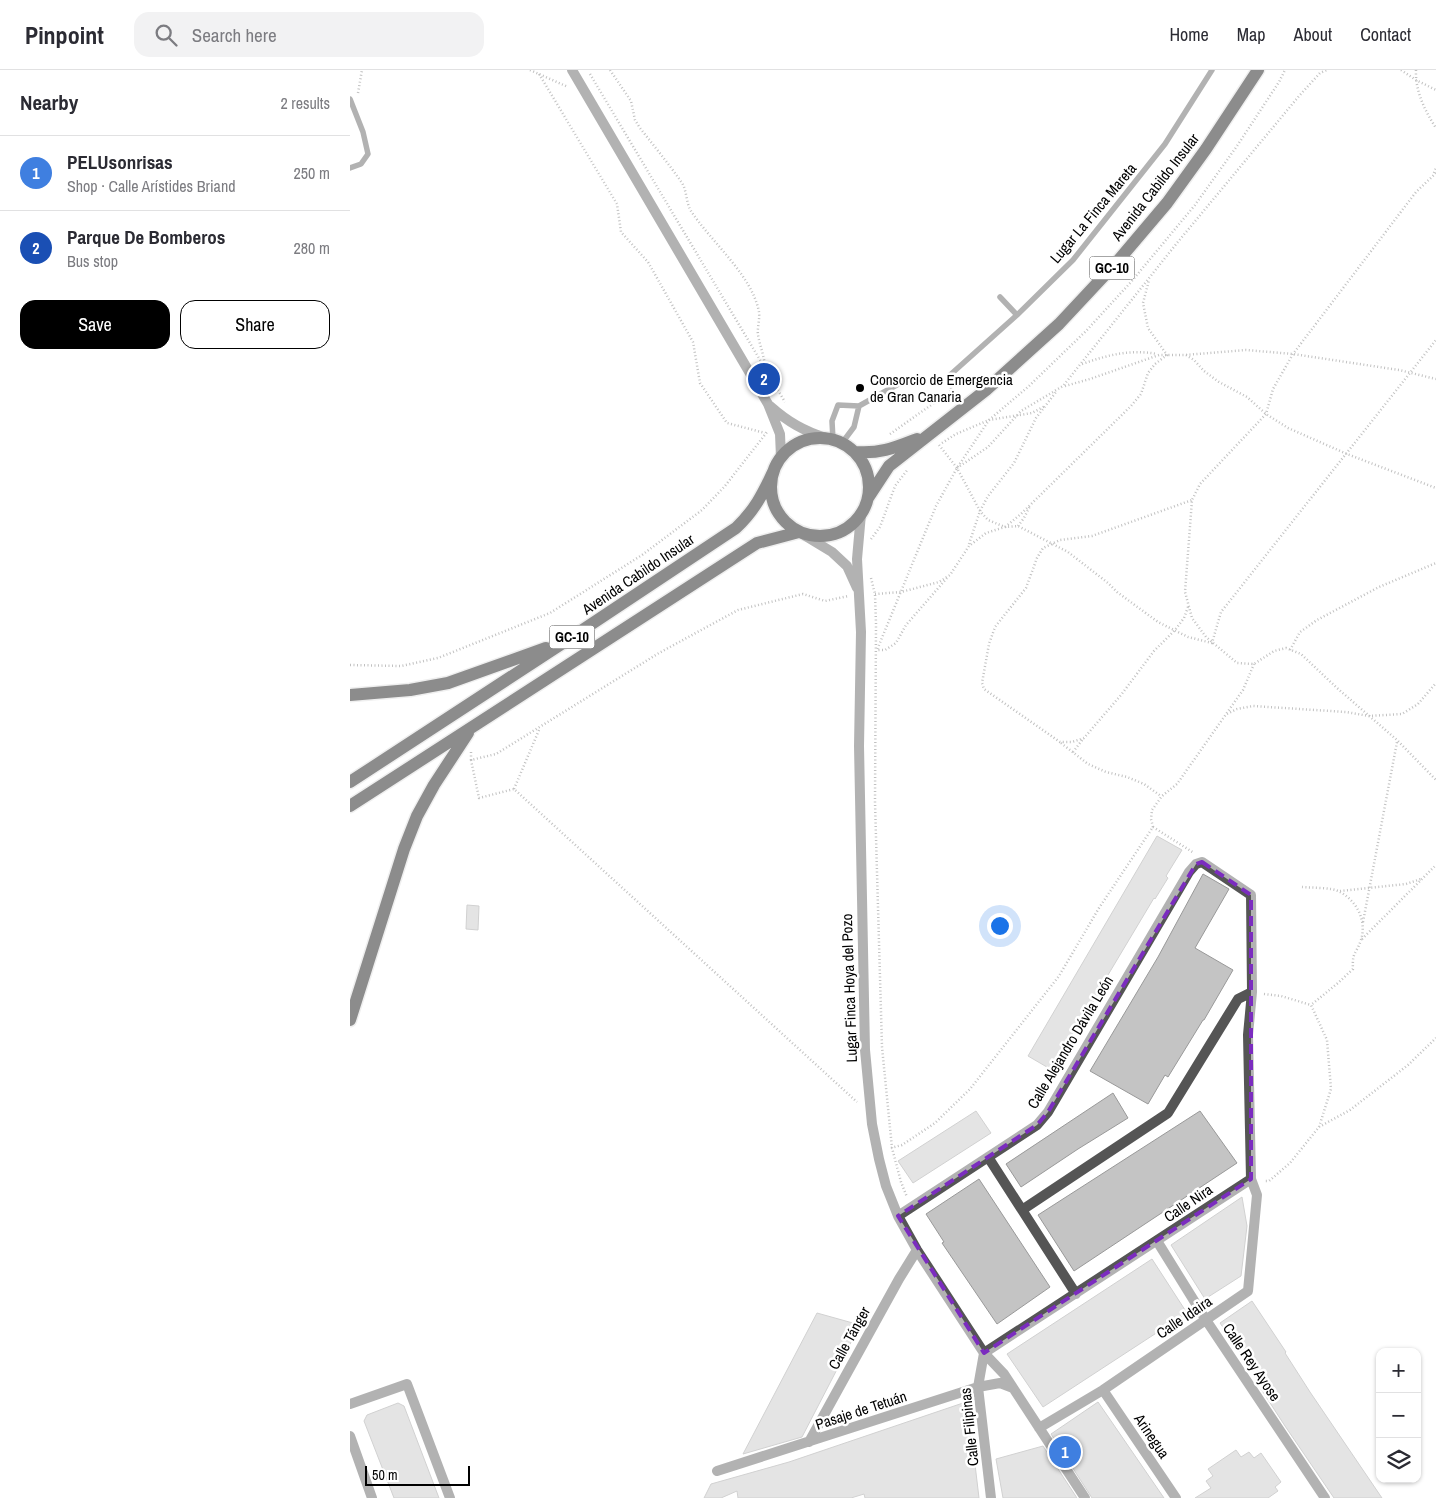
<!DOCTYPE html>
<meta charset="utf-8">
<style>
:root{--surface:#fff;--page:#f2f2f3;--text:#2b2b33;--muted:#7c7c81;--line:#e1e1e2;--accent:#000}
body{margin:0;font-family:"Archivo Narrow",sans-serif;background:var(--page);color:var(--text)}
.controls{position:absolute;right:15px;bottom:15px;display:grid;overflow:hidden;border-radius:10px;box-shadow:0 1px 4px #0004}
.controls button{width:45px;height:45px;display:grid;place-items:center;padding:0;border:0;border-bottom:1px solid var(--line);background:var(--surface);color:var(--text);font:25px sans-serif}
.scale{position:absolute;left:15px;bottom:12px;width:105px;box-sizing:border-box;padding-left:5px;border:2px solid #000;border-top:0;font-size:14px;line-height:18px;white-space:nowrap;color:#000;-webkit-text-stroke:4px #fff;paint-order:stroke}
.you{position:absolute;left:649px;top:855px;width:18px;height:18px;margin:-12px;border:4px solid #fff;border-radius:50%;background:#1a73e8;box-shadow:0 0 0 8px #1a73e833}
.badge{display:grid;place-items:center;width:32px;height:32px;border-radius:50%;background:var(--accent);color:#fff;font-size:16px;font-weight:700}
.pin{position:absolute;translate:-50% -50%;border:2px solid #fff;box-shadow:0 1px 5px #0006}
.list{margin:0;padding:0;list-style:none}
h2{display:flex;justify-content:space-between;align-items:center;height:65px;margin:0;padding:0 20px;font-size:21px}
h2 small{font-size:16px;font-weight:400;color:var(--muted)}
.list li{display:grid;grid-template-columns:32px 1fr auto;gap:15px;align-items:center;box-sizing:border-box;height:75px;padding:0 20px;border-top:1px solid var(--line)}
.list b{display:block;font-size:19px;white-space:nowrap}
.list p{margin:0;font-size:16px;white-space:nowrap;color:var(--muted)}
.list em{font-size:16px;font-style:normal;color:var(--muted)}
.actions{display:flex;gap:10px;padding:15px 20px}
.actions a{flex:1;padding:11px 0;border:1px solid var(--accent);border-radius:15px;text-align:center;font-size:18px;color:var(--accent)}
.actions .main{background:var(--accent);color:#fff}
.icon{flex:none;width:28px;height:28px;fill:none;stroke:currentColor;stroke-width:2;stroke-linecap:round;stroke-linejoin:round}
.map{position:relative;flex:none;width:1086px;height:1428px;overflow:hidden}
header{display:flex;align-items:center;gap:30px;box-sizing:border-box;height:70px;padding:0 25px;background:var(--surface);border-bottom:1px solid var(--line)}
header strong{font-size:24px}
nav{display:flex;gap:28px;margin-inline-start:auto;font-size:18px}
.search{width:350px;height:45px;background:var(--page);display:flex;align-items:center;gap:12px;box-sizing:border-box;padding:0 18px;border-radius:15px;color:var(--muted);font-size:19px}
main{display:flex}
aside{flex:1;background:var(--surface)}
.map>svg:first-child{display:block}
.building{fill:#c4c4c4;stroke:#999}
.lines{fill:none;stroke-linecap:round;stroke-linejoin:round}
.primary-casing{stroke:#dbdbdb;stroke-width:15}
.path{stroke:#777;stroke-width:2.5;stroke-dasharray:1 2.5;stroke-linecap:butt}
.lane{stroke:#555;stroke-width:5.5}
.street{stroke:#555;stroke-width:10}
.primary{stroke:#000;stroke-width:12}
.marked{fill:none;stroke:#7b2cbf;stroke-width:4;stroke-dasharray:10 6;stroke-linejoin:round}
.poi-dot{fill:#000;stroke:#fff;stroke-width:2}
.labels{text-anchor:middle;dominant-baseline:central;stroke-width:5;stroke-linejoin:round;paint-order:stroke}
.shield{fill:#fff;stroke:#4c4c4c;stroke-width:1}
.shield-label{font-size:14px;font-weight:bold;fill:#000}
.street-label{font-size:15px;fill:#000;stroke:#fff}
.poi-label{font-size:15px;fill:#000;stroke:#fff;text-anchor:start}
</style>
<header>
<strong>Pinpoint</strong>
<div class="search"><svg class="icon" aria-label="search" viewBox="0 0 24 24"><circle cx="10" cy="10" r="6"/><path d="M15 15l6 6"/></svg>Search here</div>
<nav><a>Home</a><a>Map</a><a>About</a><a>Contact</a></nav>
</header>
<main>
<aside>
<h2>Nearby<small>2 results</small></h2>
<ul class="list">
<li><span class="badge" style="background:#3f7fe0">1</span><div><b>PELUsonrisas</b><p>Shop · Calle Arístides Briand</p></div><em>250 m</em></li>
<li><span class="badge" style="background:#1a4fb4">2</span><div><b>Parque De Bomberos</b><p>Bus stop</p></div><em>280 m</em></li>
</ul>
<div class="actions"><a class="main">Save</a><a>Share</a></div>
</aside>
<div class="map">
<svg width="1086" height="1428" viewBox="0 0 1086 1428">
<rect width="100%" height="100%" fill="#fff"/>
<path class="building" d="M807,766L832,780L816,806L818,808L805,829L804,828L749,920L750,921L737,944L735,943L702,1000L678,986Z
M853,804L879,819L845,878L883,900L854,950H853L818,1007L815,1005L798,1034L740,1001L808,887Z
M117,835L129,836L128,860L116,859Z
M763,1023L778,1048L728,1079L671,1117L656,1094Z
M626,1041L641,1063L563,1113L548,1091Z
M850,1041L887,1093L724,1201L688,1145Z
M629,1109L700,1217L647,1254L592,1173L594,1172L576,1144Z
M892,1127L897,1156L891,1206L855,1229L821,1175Z
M802,1189L837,1243L693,1337L657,1284Z
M902,1231L936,1282L935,1283L960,1322L1032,1428H984L935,1356L911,1319L914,1317L870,1253Z
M467,1243L510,1255L452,1367L393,1384Z
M748,1332L814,1428H742L701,1364Z
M48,1333L54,1336L89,1428H44L14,1351L17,1345Z
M613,1333L624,1386L629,1428H515L514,1424L501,1428H388L387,1421L371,1428H354L361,1414L439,1392Z
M693,1376L727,1428H653L646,1389Z
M886,1380L891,1387L899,1382L904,1388L911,1383L931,1412L925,1417L928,1421L918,1428H845L861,1418L856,1411L863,1406L858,1399Z"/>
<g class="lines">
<g class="primary-casing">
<path id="primary" d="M421 417a49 49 0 1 1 98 0a49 49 0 1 1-98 0Z
M505,382C530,384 544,378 567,369
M518,428L539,396L636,320L709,254L767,192L817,133L856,79L908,0
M0,625L60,620L98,613L196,578
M0,712L219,569L386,458C404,441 413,424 423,402
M0,736L407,473L449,462
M0,950L54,779L67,746L84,715L118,663"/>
</g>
<path class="path" d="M180,0L218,17
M260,0L281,31L285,50L290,58C304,76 319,94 332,113C337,121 336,133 341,141C362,173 402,205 409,242C410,250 407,258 408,265C410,277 415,287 415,299
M1051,0L1066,10L1086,20
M1066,0C1065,21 1075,41 1086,58
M189,4L267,134L271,162L298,192L343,272L350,313L377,353L415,363
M240,4L435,332
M8,23L12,0
M1084,103L1086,98
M1086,103L1066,122L943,284L923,319L916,344L850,414L842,430L835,522L842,548L856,567L887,593L904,594L924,581L936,578L951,584L987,618L1047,670L1086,710
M836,285L844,290L854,301L869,312L897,327L916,344L938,358L997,384L1086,418
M732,294C758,285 780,279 807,284
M715,316L740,309L809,285H835L896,280L943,284L1049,300L1086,309
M540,364L601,321V314
M592,373L606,364L639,350L679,316L736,261L781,212L845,135L887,76L929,12L935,0
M589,375L607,398L630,441L638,450L655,457L671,444L781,336L791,324L798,303L805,294L817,285L798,258L793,233L799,210
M607,398L638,377L671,341L713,316L827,173L949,26L970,3L977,0
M668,456L674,448L680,436
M521,469L530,457L545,416L558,399
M619,474L630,441L638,426L664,393L686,348L706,322
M521,508L525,524L526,554L525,732L532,977L542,1078L551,1112L557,1127
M597,508L556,555L546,573L535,580H527L586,436L607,398L639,350L682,343L695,336
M525,524L551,522L589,512L600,505L619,476L636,463L655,457L668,456L718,482L758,513L767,522L808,552L838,567L862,573L871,542L1086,270
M838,537L834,548L825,560L804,581L771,625L734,668L722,672H710L634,619L632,613L639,574L645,557L676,518L687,488L693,478L710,470L742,466L842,430
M940,580L950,562L967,550L1029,517L1086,493
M0,595L51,596L88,588L200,543L292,485L352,440L375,416L417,362
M877,644L887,639L903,636L996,642L1019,646L1052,644L1068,634L1086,613
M711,673L738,694L756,702L777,707L794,714L811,726
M121,682V690L146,684L309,583L388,540L453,524L475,531L498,526
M723,682L733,669
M121,690L129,728L164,719L507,1032
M164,719L189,660
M803,757L844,783
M952,817C961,818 982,817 990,822C1007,831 1017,851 1011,870C1006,885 1002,881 1003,899L988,913L961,935
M990,821L1056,814L1071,809
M1013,852L1047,672
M1012,869L1086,795
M914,924L931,926L961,935L977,970L981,1019L969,1057L940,1093L919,1111H915
M969,1057L1000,1040L1058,995L1086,968
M541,1078L552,1075L585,1053L620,1019L709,906L749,838L803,757L801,749L802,740L812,726L827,714L893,620L904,594"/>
<path class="lane" d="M0,29L13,62L18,84L11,94L0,98
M650,227L667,245
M600,305L667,245L723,190L815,74L862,0
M483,370L482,351L488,335L509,336L552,312
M492,373L504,357L509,336"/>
<path class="street" d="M222,0L418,334L430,364L431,387
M420,336C438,352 454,361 476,368
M511,444L507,489L511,562L509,676L515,980L522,1054L529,1089L536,1116L548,1146L567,1180L634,1283L654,1304L735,1428
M449,462L482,482L497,496L507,518
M638,1087L726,1224
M672,1140L818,1043L888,929L902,922
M548,1146L687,1055L698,1042L839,802L846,794L852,792L901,825L902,922L898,965L901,1109L907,1125L898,1221L753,1320L689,1358
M807,1171L856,1250L975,1428
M634,1283L901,1109
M634,1283L628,1317L641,1428
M753,1320L826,1428
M0,1334L57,1314L100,1428
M0,1366L22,1428
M459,1372L549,1209L567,1180
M367,1401L628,1317L650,1313L663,1318"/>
<use href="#primary" class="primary"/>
</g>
<path d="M0 0H1086V1428H0ZM852,792L901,825V1109L634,1283L548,1146L687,1055L698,1042L846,794Z" fill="#fff" fill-opacity=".55" fill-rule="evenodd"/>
<path class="marked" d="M852,792L901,825V1109L634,1283L548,1146L687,1055L698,1042L846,794Z"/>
<circle class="poi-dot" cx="510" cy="318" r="5"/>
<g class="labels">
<g class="shield">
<rect x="739.5" y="186.5" width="45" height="23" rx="4"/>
<rect x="199.5" y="555.5" width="45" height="23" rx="4"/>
</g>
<g class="shield-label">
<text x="762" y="198">GC-10</text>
<text x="222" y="567">GC-10</text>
</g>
<g class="street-label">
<text transform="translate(805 117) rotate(-52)">Avenida Cabildo Insular</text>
<text transform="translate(743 143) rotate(-50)">Lugar La Finca Mareta</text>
<text transform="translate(288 504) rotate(-34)">Avenida Cabildo Insular</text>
<text transform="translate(499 918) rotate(-92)">Lugar Finca Hoya del Pozo</text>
<text transform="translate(720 972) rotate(-59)">Calle Alejandro Dávila León</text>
<text transform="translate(838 1133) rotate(-34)">Calle Nira</text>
<text transform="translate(834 1247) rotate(-34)">Calle Idaira</text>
<text transform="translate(499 1268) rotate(-61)">Calle Tánger</text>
<text transform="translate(902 1292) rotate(56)">Calle Rey Ayose</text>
<text transform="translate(511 1340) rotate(-18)">Pasaje de Tetuán</text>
<text transform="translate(619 1357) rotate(-96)">Calle Filipinas</text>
<text transform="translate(802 1366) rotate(56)">Arinegua</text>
</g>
<g class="poi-label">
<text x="520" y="309">Consorcio de Emergencia<tspan x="520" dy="17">de Gran Canaria</tspan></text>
</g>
</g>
</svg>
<div class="controls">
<button>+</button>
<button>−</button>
<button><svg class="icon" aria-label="layers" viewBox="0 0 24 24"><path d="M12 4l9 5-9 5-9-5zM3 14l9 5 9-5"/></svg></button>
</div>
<div class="scale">50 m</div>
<div class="you"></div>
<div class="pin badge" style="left:715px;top:1382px;background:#3f7fe0">1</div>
<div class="pin badge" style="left:414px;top:309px;background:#1a4fb4">2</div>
</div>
</main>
